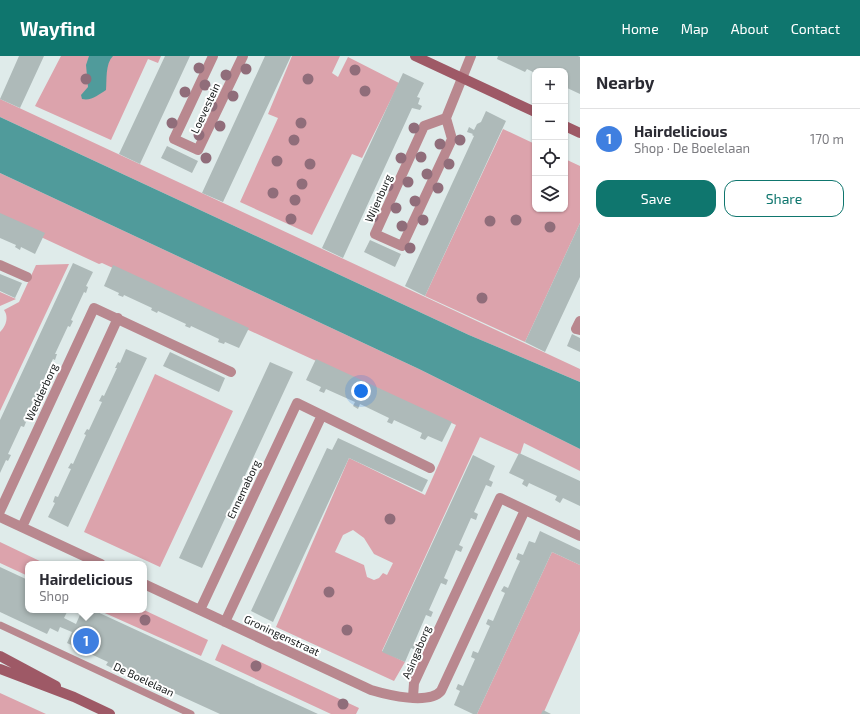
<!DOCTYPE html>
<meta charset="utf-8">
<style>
:root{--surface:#fff;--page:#f7f7f7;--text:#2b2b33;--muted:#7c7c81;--line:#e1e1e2;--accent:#0f766e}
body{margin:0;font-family:"Exo 2",sans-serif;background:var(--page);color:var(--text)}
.controls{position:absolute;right:12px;top:12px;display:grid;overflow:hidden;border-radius:8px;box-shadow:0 1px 3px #0004}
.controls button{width:36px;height:36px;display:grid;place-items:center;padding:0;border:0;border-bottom:1px solid var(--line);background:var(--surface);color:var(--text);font:20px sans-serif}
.you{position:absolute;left:361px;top:335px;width:14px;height:14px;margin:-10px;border:3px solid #fff;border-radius:50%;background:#1a73e8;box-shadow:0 0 0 6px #1a73e833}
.badge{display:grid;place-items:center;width:26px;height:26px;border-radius:50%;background:var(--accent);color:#fff;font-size:13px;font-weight:700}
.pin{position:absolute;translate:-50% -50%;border:2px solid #fff;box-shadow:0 1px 4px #0006}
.popup{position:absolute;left:25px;top:505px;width:122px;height:52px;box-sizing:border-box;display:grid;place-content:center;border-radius:8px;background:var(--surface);filter:drop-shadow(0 1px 3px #0005);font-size:13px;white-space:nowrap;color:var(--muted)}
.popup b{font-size:15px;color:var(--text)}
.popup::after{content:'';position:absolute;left:50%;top:100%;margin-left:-8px;border:8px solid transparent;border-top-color:var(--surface)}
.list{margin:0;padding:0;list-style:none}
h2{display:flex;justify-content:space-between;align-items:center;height:52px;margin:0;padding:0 16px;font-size:17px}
h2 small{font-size:13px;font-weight:400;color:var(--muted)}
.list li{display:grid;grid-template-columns:26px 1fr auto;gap:12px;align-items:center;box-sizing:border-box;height:60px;padding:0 16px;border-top:1px solid var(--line)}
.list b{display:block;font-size:15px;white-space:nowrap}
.list p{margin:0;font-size:13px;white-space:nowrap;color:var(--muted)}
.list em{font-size:13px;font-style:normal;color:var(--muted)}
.actions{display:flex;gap:8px;padding:12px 16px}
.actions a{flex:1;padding:9px 0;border:1px solid var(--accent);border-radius:12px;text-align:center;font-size:14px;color:var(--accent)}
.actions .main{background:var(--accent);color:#fff}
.icon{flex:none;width:22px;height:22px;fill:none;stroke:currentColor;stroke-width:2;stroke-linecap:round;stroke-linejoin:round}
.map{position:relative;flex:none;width:580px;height:658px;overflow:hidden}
header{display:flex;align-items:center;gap:24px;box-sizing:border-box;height:56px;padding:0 20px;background:var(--accent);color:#fff}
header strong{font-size:19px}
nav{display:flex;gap:22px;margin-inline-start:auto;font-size:14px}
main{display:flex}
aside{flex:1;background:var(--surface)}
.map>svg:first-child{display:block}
.green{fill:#dca3ac;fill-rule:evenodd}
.water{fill:#509b9b}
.building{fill:#aebab9}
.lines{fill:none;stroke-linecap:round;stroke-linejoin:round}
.lane{stroke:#b9888f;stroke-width:7}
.street{stroke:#b9888f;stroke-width:10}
.secondary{stroke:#9e5966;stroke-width:10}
.tree{fill:#906d7a}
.labels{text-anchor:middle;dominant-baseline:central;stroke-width:4;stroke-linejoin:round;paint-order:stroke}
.street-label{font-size:11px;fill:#171b1b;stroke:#fff}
</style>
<header>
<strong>Wayfind</strong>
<nav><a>Home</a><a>Map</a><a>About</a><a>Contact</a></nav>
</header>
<main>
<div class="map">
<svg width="580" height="658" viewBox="0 0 580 658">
<rect width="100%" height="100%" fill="#dfebea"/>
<path class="green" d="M61,0H161L158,7L148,3L111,84L35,50Z
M292,0H340L332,17L338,21L348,1L399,27L362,102L352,98L312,179L240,146L278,62L268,58Z
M0,43L580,313V326L469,279L0,61Z
M503,73L535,88V153H565V103L580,110V167L525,286L425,240Z
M0,117L419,313L580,393V415L524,387L520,399L480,381L382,595L405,606L394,625L276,571L349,402L425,439L456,369L102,207L99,208L0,162ZM353,474L364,482L374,498L393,507L387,519L383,517L379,522L374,524L367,521L364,509L335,496L343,479Z
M69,208L0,355V276C6,270 9,261 4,254L19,246L36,209Z
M0,236L16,243L0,250Z
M155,318L233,355L160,511L84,476Z
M0,486L46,508H28V520L0,507Z
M552,496L580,509V575L543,658H477Z
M98,554H144L208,584L201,600Z
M222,588L359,652L356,658H331L215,604Z
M0,637L46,658H0Z"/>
<path class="water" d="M89,0H113C105,8 107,24 106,34C98,39 92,45 82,43L81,39L88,31L86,9Z
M0,61L469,279L580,326V393L419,313L0,117Z"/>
<path class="building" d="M19,0H44L20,52L0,43Z
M165,0H190L140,108L119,98Z
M265,0H291L223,146L202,137Z
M498,0H578L580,1V38L565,31V15H535V17L527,13L525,16L497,3Z
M403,17L424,27L417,41L420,42L418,48L422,50L420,54L412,52L343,202L322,192Z
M486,55L506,65L425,240L405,230L474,80L472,79L473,78L467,76L469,71L474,74L477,68L481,66Z
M167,90L198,105L192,117L161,102Z
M0,157L45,177L35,198L21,191L20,194L15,191L16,189L0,182Z
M580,167V221L545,296L525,286Z
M370,184L401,198L395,211L364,196Z
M73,207L93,216L86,230L88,231L86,237L84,236L71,264L73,265L70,271L68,270L55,298H57L55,304L53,303L40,331L42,332L39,338L37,337L24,365L26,366L24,371L21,370L8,398L11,399L8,405L6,404L0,417V364Z
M113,209L249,272L239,292L225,286L224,288L218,286L219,283L191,270L190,272L185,270L186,268L158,255L157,257L151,254L152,252L124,239L123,241L118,239L119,237L104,230Z
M0,218L22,227L15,242L0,235Z
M572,278L580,282V296L567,290Z
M126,293L147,302L68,471L48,461L55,447L53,446L55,440L58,441L71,413L68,412L71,407L73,408L86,379L84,378L87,373L89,374L102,346L99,345L102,339L104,340L117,312H115L118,306L120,307Z
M170,296L225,322L219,336L163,310Z
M316,303L452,366L442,386L428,380L425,384L420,382L422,377L394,364L392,368L387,366L389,362L360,348L358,353L353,350L355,346L326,333L324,337L319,335L321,331L306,324Z
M270,306L293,316L202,512L179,502Z
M338,382L428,424L422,436L349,402L273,566L251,555L327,392L332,394Z
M519,397L580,425V450L563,442L560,447L555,444L557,440L529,427L527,431L522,428L524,424L509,417Z
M473,399L495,410L489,424L493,426L491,431L486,429L474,456L478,458L476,464L471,462L459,489L463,491L461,496L456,494L444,522L448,524L446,529L441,527L429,554L433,556L431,561L426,559L414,587L418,589L416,594L411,592L405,606L382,596Z
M540,475L580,494V509L552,496L477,658H473L454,649L460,635L456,633L458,628L463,630L475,603L471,601L473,595L478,597L490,570L486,568L488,563L493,565L505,537L501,535L504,530L508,532L514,518L520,505L516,503L518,497L523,499L529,485L535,487Z
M0,511L28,524V554H68L64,562L76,568L82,554H93L318,658H220L117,611L116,614L106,609L108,606L67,587L72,576L60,571L58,576L50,572L47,578L0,556Z
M543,654L551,658H541Z"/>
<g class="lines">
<path class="lane" d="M0,569L191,658"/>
<path class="street" d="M213,0L174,83L198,94L243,0
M446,62L424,70L375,178L402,190L452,83L446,62L471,0
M0,209L27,221
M580,265L576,273L580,274
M0,455L94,252L231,316
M0,461L101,508
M22,471L118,262
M144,528L371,634C388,639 429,649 441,635L525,454
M200,554L297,347L430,412
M225,566L322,359
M413,641L414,627L420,614L500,442L580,480"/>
<path class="secondary" d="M415,0L535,56
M565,70L580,77
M0,600L56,630
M0,613L74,641L110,658"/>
</g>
<g class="tree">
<circle cx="199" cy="12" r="5.5"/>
<circle cx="246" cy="13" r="5.5"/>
<circle cx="355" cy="14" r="5.5"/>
<circle cx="226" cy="19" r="5.5"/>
<circle cx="86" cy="23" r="5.5"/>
<circle cx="308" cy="23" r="5.5"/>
<circle cx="205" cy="29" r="5.5"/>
<circle cx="365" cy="35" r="5.5"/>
<circle cx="185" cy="36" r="5.5"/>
<circle cx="233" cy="40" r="5.5"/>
<circle cx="212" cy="50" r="5.5"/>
<circle cx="172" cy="67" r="5.5"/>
<circle cx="301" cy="67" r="5.5"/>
<circle cx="220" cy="70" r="5.5"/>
<circle cx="414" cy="72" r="5.5"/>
<circle cx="199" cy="79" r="5.5"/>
<circle cx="294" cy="84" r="5.5"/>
<circle cx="460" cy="84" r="5.5"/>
<circle cx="440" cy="88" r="5.5"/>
<circle cx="421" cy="101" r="5.5"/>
<circle cx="206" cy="102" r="5.5"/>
<circle cx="401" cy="102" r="5.5"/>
<circle cx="277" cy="105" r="5.5"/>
<circle cx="310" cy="108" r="5.5"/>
<circle cx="449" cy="108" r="5.5"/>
<circle cx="427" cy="118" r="5.5"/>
<circle cx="408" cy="126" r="5.5"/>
<circle cx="302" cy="128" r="5.5"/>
<circle cx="388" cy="130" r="5.5"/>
<circle cx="438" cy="132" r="5.5"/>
<circle cx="273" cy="137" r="5.5"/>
<circle cx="295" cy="144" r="5.5"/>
<circle cx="415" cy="145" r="5.5"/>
<circle cx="396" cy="152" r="5.5"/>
<circle cx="373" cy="161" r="5.5"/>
<circle cx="291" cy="163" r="5.5"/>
<circle cx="423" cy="164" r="5.5"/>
<circle cx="516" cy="164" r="5.5"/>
<circle cx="490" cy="165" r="5.5"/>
<circle cx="402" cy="170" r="5.5"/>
<circle cx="550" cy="171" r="5.5"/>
<circle cx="410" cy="192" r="5.5"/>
<circle cx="482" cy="242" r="5.5"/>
<circle cx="390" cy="463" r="5.5"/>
<circle cx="329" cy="536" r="5.5"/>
<circle cx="145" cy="564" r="5.5"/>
<circle cx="347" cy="574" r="5.5"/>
<circle cx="256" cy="610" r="5.5"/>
<circle cx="343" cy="648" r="5.5"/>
</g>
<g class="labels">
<g class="street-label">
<text transform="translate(205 52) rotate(-65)">Loevestein</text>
<text transform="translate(378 142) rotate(-66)">Wijenburg</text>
<text transform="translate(41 336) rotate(-65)">Wedderborg</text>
<text transform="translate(243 433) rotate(-65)">Ennemaborg</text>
<text transform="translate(282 579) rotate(25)">Groningenstraat</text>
<text transform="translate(416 596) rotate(-67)">Asingaborg</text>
<text transform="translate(144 623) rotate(25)">De Boelelaan</text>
</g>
</g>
</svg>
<div class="controls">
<button>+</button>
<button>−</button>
<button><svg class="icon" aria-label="locate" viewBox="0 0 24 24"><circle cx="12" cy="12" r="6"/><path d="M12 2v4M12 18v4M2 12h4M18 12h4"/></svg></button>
<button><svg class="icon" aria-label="layers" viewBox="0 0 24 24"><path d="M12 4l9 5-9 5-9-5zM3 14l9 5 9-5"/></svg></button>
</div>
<div class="you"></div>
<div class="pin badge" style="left:86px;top:585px;background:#3f7fe0">1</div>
<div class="popup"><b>Hairdelicious</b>Shop</div>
</div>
<aside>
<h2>Nearby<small></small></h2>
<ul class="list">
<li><span class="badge" style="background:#3f7fe0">1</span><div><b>Hairdelicious</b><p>Shop · De Boelelaan</p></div><em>170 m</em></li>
</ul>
<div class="actions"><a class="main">Save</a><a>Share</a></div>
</aside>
</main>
